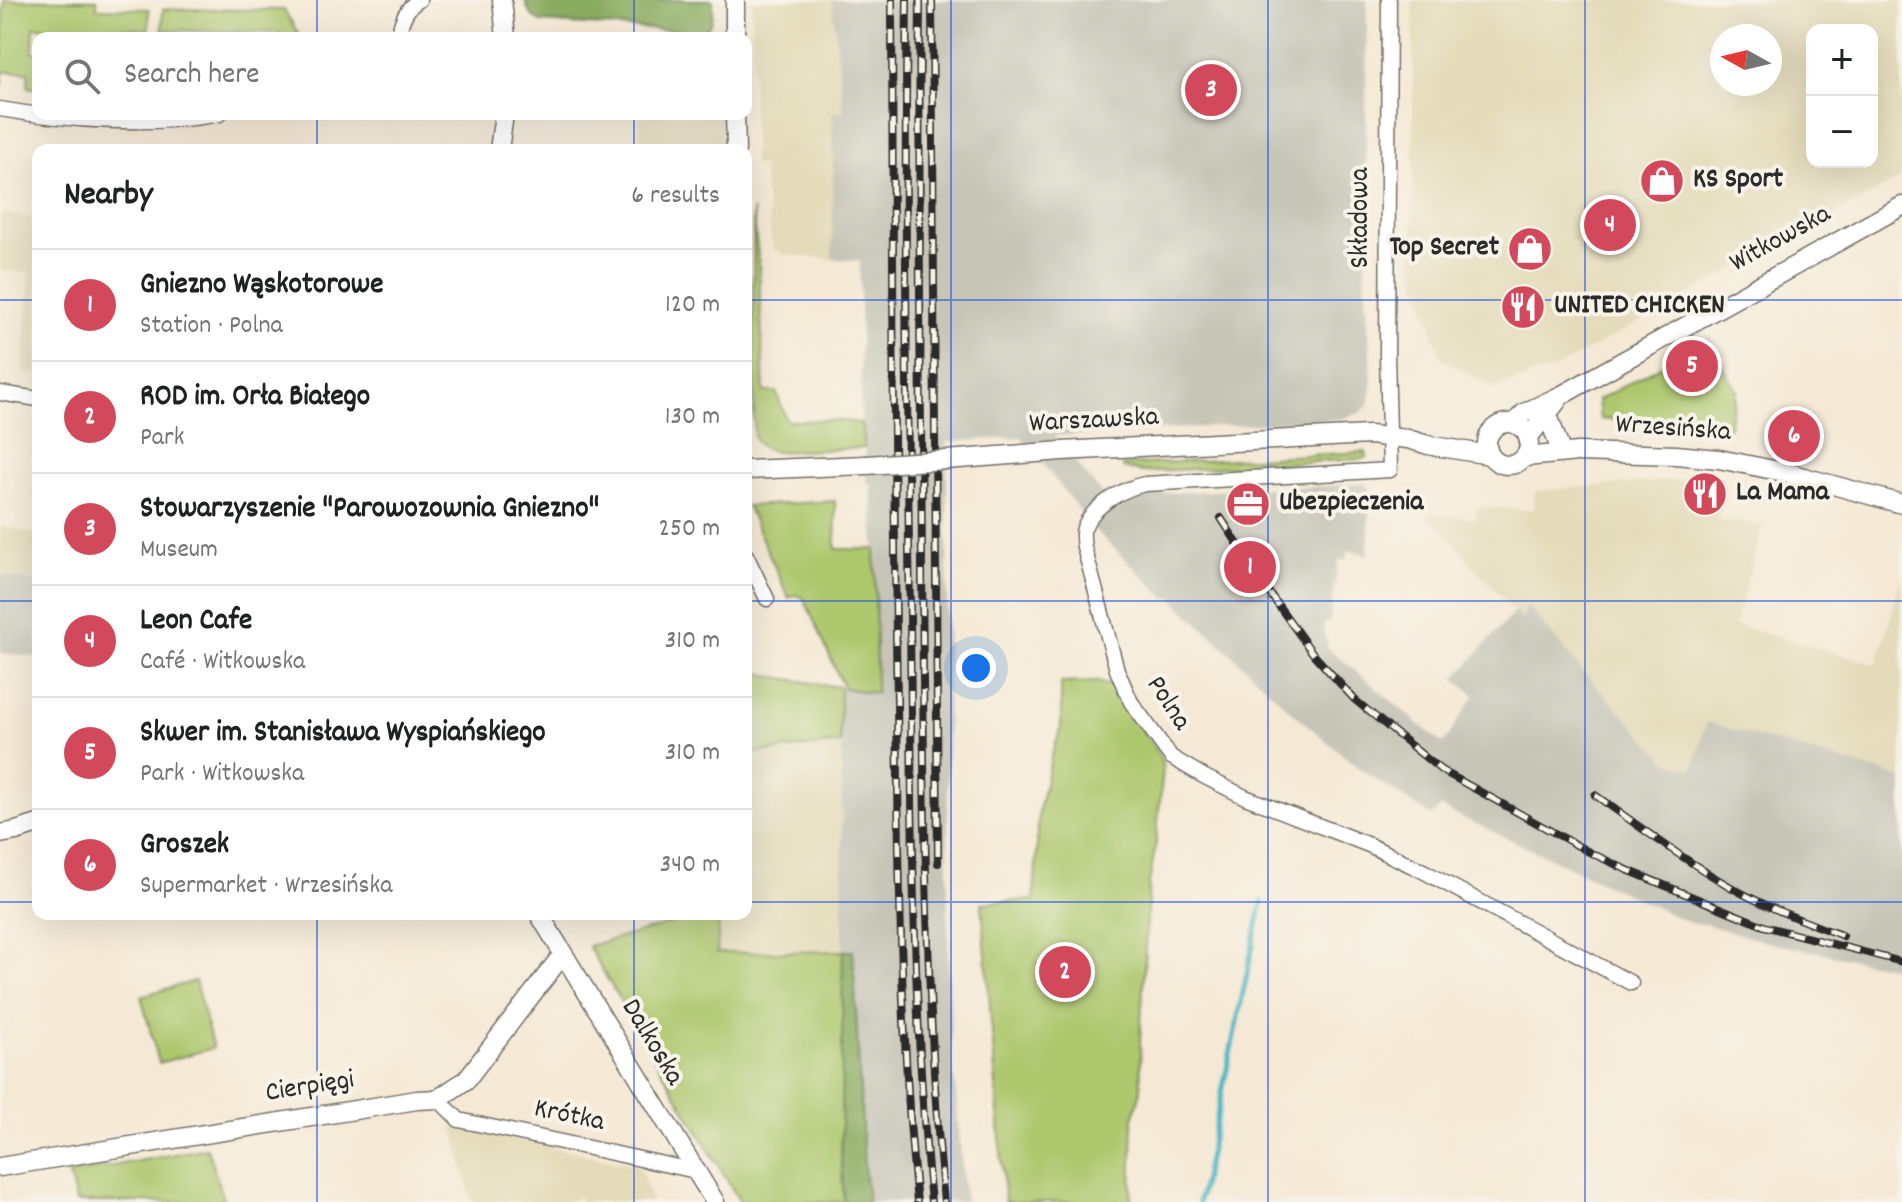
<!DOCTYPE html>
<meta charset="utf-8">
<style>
:root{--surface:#fff;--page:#f2f2f2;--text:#202124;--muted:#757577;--line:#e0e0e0;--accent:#d1495b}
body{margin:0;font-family:Dekko,sans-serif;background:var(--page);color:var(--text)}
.controls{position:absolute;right:24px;top:24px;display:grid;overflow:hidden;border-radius:16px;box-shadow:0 8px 32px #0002}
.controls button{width:72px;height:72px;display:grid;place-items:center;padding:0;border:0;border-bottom:2px solid var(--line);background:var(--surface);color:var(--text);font:40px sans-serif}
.compass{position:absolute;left:1710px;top:24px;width:72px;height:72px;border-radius:50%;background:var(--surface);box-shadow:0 8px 32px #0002;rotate:278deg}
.you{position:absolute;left:976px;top:668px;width:28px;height:28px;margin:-20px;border:6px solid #fff;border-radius:50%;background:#1a73e8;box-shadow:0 0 0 12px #1a73e833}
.badge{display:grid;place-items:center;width:52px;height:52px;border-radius:50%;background:var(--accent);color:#fff;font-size:26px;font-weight:700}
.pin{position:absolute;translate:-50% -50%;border:4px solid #fff;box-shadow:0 2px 8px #0006}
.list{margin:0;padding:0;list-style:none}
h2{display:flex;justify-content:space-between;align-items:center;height:104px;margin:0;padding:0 32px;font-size:34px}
h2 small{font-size:26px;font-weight:400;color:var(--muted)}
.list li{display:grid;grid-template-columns:52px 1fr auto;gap:24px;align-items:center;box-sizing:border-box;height:112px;padding:0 32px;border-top:2px solid var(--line)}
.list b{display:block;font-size:30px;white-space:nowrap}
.list p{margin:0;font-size:26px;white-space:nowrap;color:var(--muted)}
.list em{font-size:26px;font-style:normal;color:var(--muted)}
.icon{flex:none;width:44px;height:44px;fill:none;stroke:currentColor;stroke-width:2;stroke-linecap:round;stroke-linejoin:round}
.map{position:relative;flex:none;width:1902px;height:1202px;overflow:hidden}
.search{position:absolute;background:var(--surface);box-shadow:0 8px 32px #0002;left:32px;top:32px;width:720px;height:88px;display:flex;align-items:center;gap:20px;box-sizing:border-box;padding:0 28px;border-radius:16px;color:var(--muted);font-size:30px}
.panel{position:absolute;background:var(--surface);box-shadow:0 8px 32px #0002;left:32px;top:144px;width:720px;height:776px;border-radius:16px}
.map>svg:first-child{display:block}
.built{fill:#e4dbba;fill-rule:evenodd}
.industrial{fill:#c6c5b8}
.green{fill:#adc76d;stroke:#6c794c;stroke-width:2}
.forest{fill:#8aac60;stroke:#5a6c46;stroke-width:2}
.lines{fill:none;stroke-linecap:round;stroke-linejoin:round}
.stream{stroke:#49b6c5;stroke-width:5}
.minor-casing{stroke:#726e66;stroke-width:17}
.tertiary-casing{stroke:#726e66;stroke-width:21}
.minor{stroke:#fff;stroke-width:14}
.tertiary{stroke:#fff;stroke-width:18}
.rail-casing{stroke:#2b2b2b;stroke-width:8}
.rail{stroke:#f7f3e8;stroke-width:5;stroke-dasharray:15;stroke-linecap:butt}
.tertiary-bridge-casing{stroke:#726e66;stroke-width:21;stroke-linecap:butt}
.tertiary-bridge{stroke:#fff;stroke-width:18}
.grid{fill:none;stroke:#1d4ed8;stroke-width:2;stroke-opacity:0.55}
.labels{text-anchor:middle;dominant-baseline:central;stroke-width:8;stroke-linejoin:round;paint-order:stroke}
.poi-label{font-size:28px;font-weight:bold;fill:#2b2b2b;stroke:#f7f3e8;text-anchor:start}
.street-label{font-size:28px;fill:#2b2b2b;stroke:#f7f3e8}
</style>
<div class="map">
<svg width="1902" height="1202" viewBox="0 0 1902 1202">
<rect width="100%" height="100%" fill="#f7f3e8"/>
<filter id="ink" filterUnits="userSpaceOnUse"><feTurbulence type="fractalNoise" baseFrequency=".0125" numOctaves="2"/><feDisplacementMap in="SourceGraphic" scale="16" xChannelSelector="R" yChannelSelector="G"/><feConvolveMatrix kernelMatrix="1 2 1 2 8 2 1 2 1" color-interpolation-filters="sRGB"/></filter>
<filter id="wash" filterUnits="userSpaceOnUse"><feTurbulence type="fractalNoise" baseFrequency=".006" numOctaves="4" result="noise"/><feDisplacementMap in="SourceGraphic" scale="32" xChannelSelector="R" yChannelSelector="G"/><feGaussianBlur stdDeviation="1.8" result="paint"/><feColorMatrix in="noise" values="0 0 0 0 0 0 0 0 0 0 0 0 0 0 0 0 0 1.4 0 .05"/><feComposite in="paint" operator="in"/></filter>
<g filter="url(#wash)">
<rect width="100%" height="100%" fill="#f5e9d5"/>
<path class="built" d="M752,0H832L843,112H833L832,259L786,255L774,250L771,240L762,165H753Z
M1413,0H1902V177L1558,367L1493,388L1441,358L1413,268ZM1812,30H1872V162H1812ZM1722,36H1770V84H1722Z
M641,114H721V150H637Z
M0,214L34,217L33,222L38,223V375L23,373L30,273L0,270Z
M1676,480L1723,484L1719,520L1763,525L1735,625L1877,664L1902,576V778L1707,723L1693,770L1668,762L1577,665L1525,604L1523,621L1425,512L1475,519L1477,507L1533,510L1535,491Z
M0,526L38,534V570L35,582L5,575L0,576Z
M840,743L843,951L717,953L719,914H746V754Z
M453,1126L640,1166L651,1202H581L579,1197L567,1202H472Z"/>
<path class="industrial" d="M832,0H1367L1365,275L1372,384L1371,396L1368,405L1361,412L1341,419L1054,436L1116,511L1143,494L1367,484L1370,494L1368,555L1348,550L1346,559L1338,561L1330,622L1324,623L1323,630L1328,648L1443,744L1475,695L1455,679L1515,611L1523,620L1525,603L1577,665L1668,762L1693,769L1707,722L1902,778V969L1770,943L1705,924H1692L1440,807L1431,816L1360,769L1293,713L1171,597L1166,598L1096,531L1021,437L946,442L947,478L948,951L952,1053L965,1202H868L864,1167L853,952L843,951L840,687L876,693L875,549L871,483H867L865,448L861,423L860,261L832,259L833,112H843Z
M38,570V657L0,653V576L5,575L35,582Z"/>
<path class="green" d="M4,0H97V8L149,9V29L34,27L33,52L38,53V89L28,87V72H3L2,84L0,83V55H3Z
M163,9L284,10L301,38H280V33L162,30Z
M753,209L759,267L764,392H776L787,421L832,420L861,423L864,448L777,452C767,450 758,447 754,437Z
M1708,340L1737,391L1728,428L1600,419L1598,400Z
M1365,452L1367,454L1366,457L1362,459L1142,472L1123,468V465Z
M835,501L836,549H875L876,693L844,688L804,598L796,595L789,598L747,506Z
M746,669L775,677L840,687V743L746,754Z
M1097,682L1110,685L1159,754L1163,768L1156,842L1149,883L1140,1040L1141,1091L1133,1119L1131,1202H1005L982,903L1034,900L1039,810L1052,754L1061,729V683Z
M706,914H719L717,953L843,951L841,1152L844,1202H740L588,946Z
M195,981L213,1048L159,1063L141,996Z
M207,1148L224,1202H76L69,1174Z"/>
<path class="forest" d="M525,0H713C713,14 715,28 698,32L540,22C531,17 527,10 525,0Z
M843,951H853L864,1167L868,1202H844L841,1152Z"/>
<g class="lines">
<path class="stream" d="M1199,1202L1262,902"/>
</g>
</g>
<g filter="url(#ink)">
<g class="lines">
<g class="minor-casing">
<path id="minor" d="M1389,0L1387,355L1390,470L1145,484C1124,488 1092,506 1084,528C1082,533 1083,541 1084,547L1117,670L1131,702L1171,757L1205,777L1245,797L1369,845L1423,871L1631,983
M398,38C401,22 405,8 419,0
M0,109C69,121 151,127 220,114
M0,393L38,399
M746,555L767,599
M438,1099L459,1120L696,1171"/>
</g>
<g class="tertiary-casing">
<path id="tertiary" d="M502,0L506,38
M735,0V38
M735,114L736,150
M499,150L504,114
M1547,412L1559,446
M1487 444a21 21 0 1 1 42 0a21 21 0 1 1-42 0Z
M1514,423L1524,413L1562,395L1902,206
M1528,438L1558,400
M1525,457L1578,452L1676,455L1719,459L1793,474L1902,504
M946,460L1062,451L1369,435L1408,439L1428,445L1490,455
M746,470L866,465
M0,834L16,831L38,824
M539,914L715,1202
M0,1167L417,1100L438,1099L466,1080L563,954"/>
</g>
<use href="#minor" class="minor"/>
<use href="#tertiary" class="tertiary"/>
<g class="rail-casing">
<path id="rail" d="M892,0C893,234 893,467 897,701C899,868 900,1035 917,1202
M907,0C904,205 907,411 910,616C912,812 912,1007 931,1202
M920,0C918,189 921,379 922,568C924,779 924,991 944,1202
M932,0L938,863
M1221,518L1268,591L1314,655L1355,700L1441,770L1589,852L1625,869L1705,902L1764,926L1902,962
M1595,795C1639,826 1682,859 1729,886C1765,907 1804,921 1843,936"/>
</g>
<use href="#rail" class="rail"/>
<g class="tertiary-bridge-casing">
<path id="tertiary-bridge" d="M866,465L946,460"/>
</g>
<use href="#tertiary-bridge" class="tertiary-bridge"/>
</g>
</g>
<path class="grid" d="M317,0V38M634,0V38M951,0V1202M1268,0V1202M1585,0V1202M317,114V150M634,114V150M0,300H38M746,300H1902M0,601H38M746,601H1902M0,902H38M746,902H1902M317,914V1202M634,914V1202"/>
<defs>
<g id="shop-disc" transform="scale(2.3)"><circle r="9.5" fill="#d1495b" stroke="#f7f3e8"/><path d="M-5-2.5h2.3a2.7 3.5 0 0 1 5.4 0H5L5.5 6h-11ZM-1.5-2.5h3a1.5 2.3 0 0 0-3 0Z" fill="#fff"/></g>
<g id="restaurant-disc" transform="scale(2.3)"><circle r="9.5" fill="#d1495b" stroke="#f7f3e8"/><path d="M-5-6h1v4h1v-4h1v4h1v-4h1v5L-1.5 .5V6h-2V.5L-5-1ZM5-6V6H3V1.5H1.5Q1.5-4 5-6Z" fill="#fff"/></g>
<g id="office-disc" transform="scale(2.3)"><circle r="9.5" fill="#d1495b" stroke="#f7f3e8"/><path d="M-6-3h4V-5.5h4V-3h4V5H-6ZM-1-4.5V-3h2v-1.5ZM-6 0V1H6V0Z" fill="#fff"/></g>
</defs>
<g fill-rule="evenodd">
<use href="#shop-disc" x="1662" y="181"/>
<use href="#shop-disc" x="1530" y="249"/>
<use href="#restaurant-disc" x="1523" y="307"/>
<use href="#restaurant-disc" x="1705" y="494"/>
<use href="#office-disc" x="1248" y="504"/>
</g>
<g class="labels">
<g class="poi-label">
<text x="1693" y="181">KS Sport</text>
<text x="1499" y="249" text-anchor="end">Top Secret</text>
<text x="1554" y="307">UNITED CHICKEN</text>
<text x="1736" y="494">La Mama</text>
<text x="1279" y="504">Ubezpieczenia</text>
</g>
<g class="street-label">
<text transform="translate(1362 218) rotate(-90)">Składowa</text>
<text transform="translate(1781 240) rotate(-29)">Witkowska</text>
<text transform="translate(1094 422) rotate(-3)">Warszawska</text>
<text transform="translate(1673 430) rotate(4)">Wrzesińska</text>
<text transform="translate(1167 704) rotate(57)">Polna</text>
<text transform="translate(651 1043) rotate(59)">Dalkoska</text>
<text transform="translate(310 1088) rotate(-9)">Cierpięgi</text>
<text transform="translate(569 1117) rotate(12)">Krótka</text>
</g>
</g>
</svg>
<div class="controls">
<button>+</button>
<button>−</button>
</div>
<svg class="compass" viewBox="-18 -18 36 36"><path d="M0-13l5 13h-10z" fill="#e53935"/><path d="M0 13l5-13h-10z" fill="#757577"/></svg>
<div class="you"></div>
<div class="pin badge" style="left:1250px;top:567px">1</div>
<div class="pin badge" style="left:1065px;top:972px">2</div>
<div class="pin badge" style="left:1211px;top:90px">3</div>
<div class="pin badge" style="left:1610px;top:225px">4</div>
<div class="pin badge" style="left:1692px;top:366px">5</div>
<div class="pin badge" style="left:1794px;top:436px">6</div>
<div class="search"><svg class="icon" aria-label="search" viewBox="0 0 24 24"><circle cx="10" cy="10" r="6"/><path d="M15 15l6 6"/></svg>Search here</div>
<section class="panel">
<h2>Nearby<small>6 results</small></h2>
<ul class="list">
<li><span class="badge">1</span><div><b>Gniezno Wąskotorowe</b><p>Station · Polna</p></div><em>120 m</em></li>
<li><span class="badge">2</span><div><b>ROD im. Orła Białego</b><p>Park</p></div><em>130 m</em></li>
<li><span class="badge">3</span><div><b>Stowarzyszenie &quot;Parowozownia Gniezno&quot;</b><p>Museum</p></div><em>250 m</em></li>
<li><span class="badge">4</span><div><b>Leon Cafe</b><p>Café · Witkowska</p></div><em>310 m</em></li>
<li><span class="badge">5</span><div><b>Skwer im. Stanisława Wyspiańskiego</b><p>Park · Witkowska</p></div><em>310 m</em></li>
<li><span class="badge">6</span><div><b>Groszek</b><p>Supermarket · Wrzesińska</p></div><em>340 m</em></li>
</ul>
</section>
</div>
